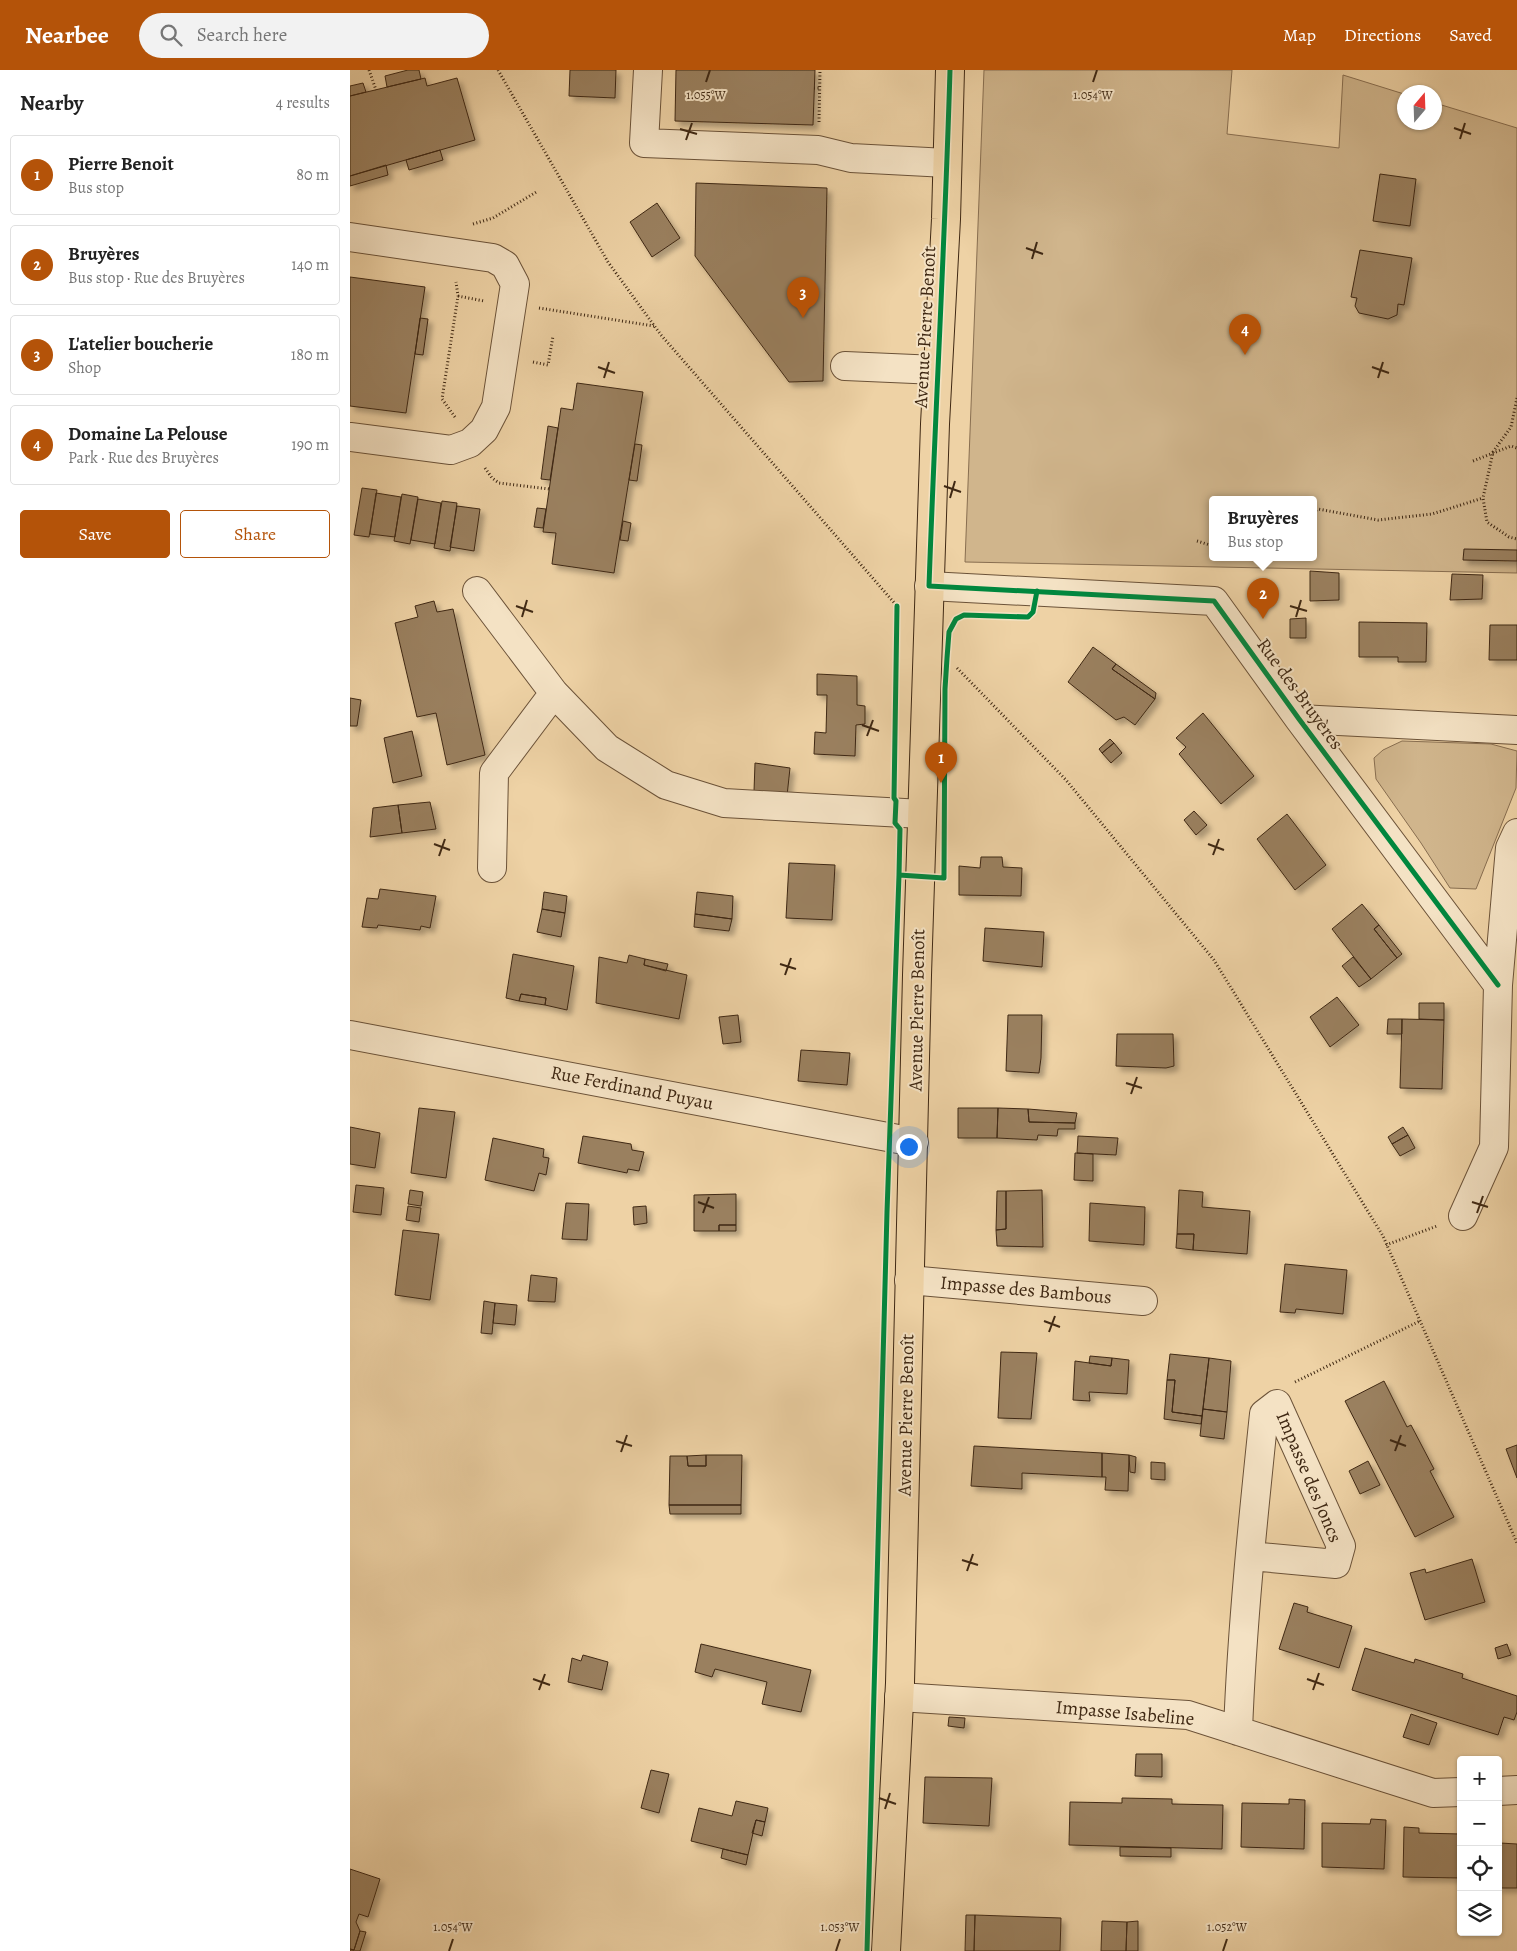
<!DOCTYPE html>
<meta charset="utf-8">
<style>
:root{--surface:#fff;--page:#f2f2f2;--text:#222;--muted:#767676;--line:#e0e0e0;--accent:#b45309}
body{margin:0;font-family:Alegreya,serif;background:var(--page);color:var(--text)}
.controls{position:absolute;right:15px;bottom:15px;display:grid;overflow:hidden;border-radius:5px;box-shadow:0 1px 4px #0004}
.controls button{width:45px;height:45px;display:grid;place-items:center;padding:0;border:0;border-bottom:1px solid var(--line);background:var(--surface);color:var(--text);font:25px sans-serif}
.compass{position:absolute;left:1047px;top:15px;width:45px;height:45px;border-radius:50%;background:var(--surface);box-shadow:0 1px 4px #0004;rotate:19deg}
.you{position:absolute;left:558px;top:1076px;width:18px;height:18px;margin:-12px;border:4px solid #fff;border-radius:50%;background:#1a73e8;box-shadow:0 0 0 8px #1a73e833}
.badge{display:grid;place-items:center;width:32px;height:32px;border-radius:50%;background:var(--accent);color:#fff;font-size:16px;font-weight:700}
.pin{position:absolute;translate:-50% -41px;filter:drop-shadow(0 1px 2px #0008)}
.pin::after{content:'';position:absolute;top:26px;width:18px;height:15px;background:inherit;clip-path:polygon(0 0,100% 0,50% 100%)}
.popup{position:absolute;left:859px;top:426px;width:108px;height:65px;box-sizing:border-box;display:grid;place-content:center;border-radius:5px;background:var(--surface);filter:drop-shadow(0 1px 4px #0005);font-size:16px;white-space:nowrap;color:var(--muted)}
.popup b{font-size:19px;color:var(--text)}
.popup::after{content:'';position:absolute;left:50%;top:100%;margin-left:-10px;border:10px solid transparent;border-top-color:var(--surface)}
.list{margin:0;padding:0;list-style:none}
h2{display:flex;justify-content:space-between;align-items:center;height:65px;margin:0;padding:0 20px;font-size:21px}
h2 small{font-size:16px;font-weight:400;color:var(--muted)}
.list li{display:grid;grid-template-columns:32px 1fr auto;gap:15px;align-items:center;box-sizing:border-box;height:80px;margin:0 10px 10px;padding:0 10px;border:1px solid var(--line);border-radius:5px}
.list b{display:block;font-size:19px;white-space:nowrap}
.list p{margin:0;font-size:16px;white-space:nowrap;color:var(--muted)}
.list em{font-size:16px;font-style:normal;color:var(--muted)}
.actions{display:flex;gap:10px;padding:15px 20px}
.actions a{flex:1;padding:11px 0;border:1px solid var(--accent);border-radius:5px;text-align:center;font-size:18px;color:var(--accent)}
.actions .main{background:var(--accent);color:#fff}
.icon{flex:none;width:28px;height:28px;fill:none;stroke:currentColor;stroke-width:2;stroke-linecap:round;stroke-linejoin:round}
.map{position:relative;flex:none;width:1167px;height:1881px;overflow:hidden}
header{display:flex;align-items:center;gap:30px;box-sizing:border-box;height:70px;padding:0 25px;background:var(--accent);color:#fff}
header strong{font-size:24px}
nav{display:flex;gap:28px;margin-inline-start:auto;font-size:18px}
.search{width:350px;height:45px;background:var(--page);display:flex;align-items:center;gap:12px;box-sizing:border-box;padding:0 18px;border-radius:28px;color:var(--muted);font-size:19px}
main{display:flex}
aside{flex:1;background:var(--surface)}
.map>svg:first-child{display:block}
.green{fill:#d0b58c;stroke:#886e50;fill-rule:evenodd}
.building{fill:#9a805f;stroke:#3f2813;filter:url(#shadow)}
.lines{fill:none;stroke-linecap:round;stroke-linejoin:round}
.minor-casing{stroke:#6b5238;stroke-width:30}
.major-casing{stroke:#3f2813;stroke-width:30}
.path{stroke:#3f2813;stroke-width:3;stroke-dasharray:1 2.5;stroke-linecap:butt}
.minor{stroke:#f4e2c4;stroke-width:28}
.major{stroke:#eed2a5;stroke-width:28}
.cycleway-casing{stroke:#f4e2c4;stroke-width:8}
.cycleway{stroke:#00873e;stroke-width:5}
.ticks{fill:none;stroke:#3f2813;stroke-width:2}
.labels{text-anchor:middle;dominant-baseline:central;stroke-width:4;stroke-linejoin:round;paint-order:stroke}
.street-label{font-size:19px;fill:#3f2813;stroke:#f4e2c4}
.ticks-label{font-size:12px;text-anchor:middle;fill:#3f2813;stroke:#f4e2c4;stroke-width:4;stroke-linejoin:round;paint-order:stroke}
</style>
<header>
<strong>Nearbee</strong>
<div class="search"><svg class="icon" aria-label="search" viewBox="0 0 24 24"><circle cx="10" cy="10" r="6"/><path d="M15 15l6 6"/></svg>Search here</div>
<nav><a>Map</a><a>Directions</a><a>Saved</a></nav>
</header>
<main>
<aside>
<h2>Nearby<small>4 results</small></h2>
<ul class="list">
<li><span class="badge">1</span><div><b>Pierre Benoit</b><p>Bus stop</p></div><em>80 m</em></li>
<li><span class="badge">2</span><div><b>Bruyères</b><p>Bus stop · Rue des Bruyères</p></div><em>140 m</em></li>
<li><span class="badge">3</span><div><b>L'atelier boucherie</b><p>Shop</p></div><em>180 m</em></li>
<li><span class="badge">4</span><div><b>Domaine La Pelouse</b><p>Park · Rue des Bruyères</p></div><em>190 m</em></li>
</ul>
<div class="actions"><a class="main">Save</a><a>Share</a></div>
</aside>
<div class="map">
<svg width="1167" height="1881" viewBox="0 0 1167 1881">
<defs>
<filter id="shadow"><feDropShadow dx="4.5" dy="4.5" stdDeviation="2.5" flood-color="#0004"/></filter>
</defs>
<rect width="100%" height="100%" fill="#eed2a5"/>
<filter id="stains"><feTurbulence type="fractalNoise" baseFrequency=".004" numOctaves="4"/><feColorMatrix values="0 0 0 0 .2 0 0 0 0 .09 0 0 0 0 .02 0 0 0 .5 -.17"/></filter>
<radialGradient id="worn" r=".72"><stop offset=".6" stop-color="#630" stop-opacity="0"/><stop offset="1" stop-color="#630" stop-opacity=".3"/></radialGradient>
<path class="green" d="M634,0H882L877,64L989,78L993,5L1054,24V52H1084L1085,33L1167,58V503L615,492ZM863,430H963V488H863Z
M1052,671L1141,674L1167,681L1166,718L1126,819L1100,818L1071,773L1026,709L1024,688L1033,680Z"/>
<path class="building" d="M58,0H69L71,9L37,17L35,6Z
M220,0H266L265,28L219,26Z
M326,0H465L463,55L325,51Z
M75,8L77,16L107,8L125,70L0,106V26Z
M13,13L16,22L0,26V16Z
M90,80L93,90L59,100L56,90Z
M36,95L38,105L0,116V106Z
M1030,104L1066,109L1060,156L1023,151Z
M346,113L477,118L473,311L439,312L345,186Z
M307,133L330,168L302,187L280,152Z
M1010,180L1062,188L1054,235L1048,234L1047,245L1038,249L1009,243L1005,236L1007,228L1001,227Z
M0,207L75,217L56,343L0,336Z
M70,248L78,249L73,285L65,284Z
M227,313L293,322L264,503L202,494L206,463L193,462L211,338L223,340Z
M198,356L208,358L200,410L191,409Z
M285,374L292,375L287,411L279,410Z
M12,418L27,420L19,467L4,465Z
M26,423L51,427L45,467L20,464Z
M52,424L68,427L60,474L44,471Z
M68,429L91,433L85,474L61,470Z
M92,431L107,433L100,481L84,478Z
M107,436L130,439L124,481L100,477Z
M187,438L196,439L193,458L184,457Z
M273,451L281,453L278,471L270,470Z
M1114,479L1167,480V491L1113,490Z
M960,501L989,503V530L960,531Z
M1102,504L1133,505L1132,529L1100,530Z
M84,531L87,542L103,539L135,685L97,695L86,643L67,647L45,553L68,547L65,536Z
M956,548V568H940V549Z
M1009,552L1077,553L1076,592H1048V587H1009Z
M1140,555H1167V590H1139Z
M743,577L766,594L762,599L805,629L785,655L774,647L766,650L718,612Z
M766,594L806,623L805,629L762,599Z
M467,604L507,606V635L515,636V654L506,655L505,686L464,684L465,662L476,663L477,625H467Z
M0,628L11,630L7,656H0Z
M853,643L904,706L871,734L829,684L836,677L826,668Z
M62,661L72,706L43,713L34,668Z
M760,669L764,673L752,683L749,679Z
M764,673L772,683L761,693L752,683Z
M405,693L440,698L437,726L404,721Z
M80,732L86,759L52,763L48,735Z
M48,735L52,763L20,767L23,738Z
M844,741L857,755L846,765L834,750Z
M937,744L976,795L945,820L907,769Z
M631,787H652L653,797L672,798L671,826L609,825V796L630,798Z
M439,793L485,795L482,850L436,848Z
M30,819L86,826L80,858L71,856L70,860L28,855L27,858L12,857L17,828L28,829Z
M194,822L217,826L215,843L192,839Z
M347,822L383,826L382,849L345,844Z
M1012,834L1029,855L1024,859L1047,888L1021,909L982,859Z
M192,839L215,843L211,867L187,862Z
M345,844L382,849L379,861L344,857Z
M1029,855L1052,884L1047,888L1024,859Z
M635,858L694,862L692,897L633,891Z
M163,884L224,896L217,940L195,935L196,928L171,924L169,931L156,928Z
M279,885L295,889L294,895L337,905L329,949L246,933L249,887L277,893Z
M1003,887L1021,909L1009,917L992,896Z
M295,889L318,894L316,901L294,895Z
M171,924L196,928L195,935L169,931Z
M987,927L1009,955L980,977L960,947Z
M1069,933H1094V950L1069,949Z
M388,945L391,972L373,974L369,947Z
M658,945H692L691,988L689,1003L656,1001Z
M1038,949H1052V964H1037Z
M1052,949L1094,950L1092,1019L1050,1018Z
M767,964H823L824,996L816,998L766,996Z
M451,980L500,983L497,1015L448,1011Z
M69,1038L105,1042L96,1108L61,1103Z
M608,1038H648L647,1068H608Z
M648,1038L678,1039L679,1052L725,1053V1059H708L707,1066L688,1065L687,1070L647,1068Z
M678,1039L727,1043L725,1053L679,1052Z
M0,1057L30,1063L25,1098L0,1094Z
M1053,1057L1058,1065L1042,1074L1038,1067Z
M1058,1065L1065,1078L1050,1086L1042,1074Z
M233,1066L281,1074L282,1080L294,1082L289,1101L278,1099L277,1103L228,1093Z
M728,1066L768,1068L766,1085L727,1083Z
M143,1068L194,1079L193,1087L199,1088L196,1105L189,1103L184,1121L135,1110Z
M725,1083L743,1084V1111L724,1110Z
M6,1115L34,1118L31,1145L3,1142Z
M60,1120L73,1122L71,1136L58,1134Z
M692,1120L693,1177L647,1176L646,1160L656,1159V1121Z
M829,1120L853,1122L852,1137L900,1141L897,1184L843,1180L844,1164H827Z
M647,1121H656V1159L646,1160Z
M386,1124V1155H369V1161H344V1125Z
M216,1133L239,1134L237,1170L212,1169Z
M740,1133L795,1137L794,1175L739,1171Z
M58,1136L71,1138L69,1152L56,1150Z
M296,1136L297,1153L284,1155L283,1137Z
M369,1155H386V1161H369Z
M53,1160L89,1164L80,1230L45,1225Z
M827,1164H844L843,1180L826,1178Z
M935,1194L997,1200L993,1244L946,1239L945,1243L930,1242Z
M181,1205L207,1208L205,1232L178,1231Z
M134,1231L145,1233L142,1264L131,1263Z
M145,1233L167,1235L165,1255L143,1253Z
M651,1282L687,1283L681,1349L648,1348Z
M820,1284L859,1288L852,1346L822,1342L825,1310H817Z
M740,1286L762,1288L761,1296L739,1293Z
M762,1288L779,1290L777,1324L739,1322L740,1331L723,1330L725,1291L761,1296Z
M859,1288L881,1291L877,1342L853,1339Z
M817,1310H825L822,1342L852,1346L851,1354L814,1349Z
M1034,1311L1057,1357L1061,1355L1084,1399L1080,1401L1104,1447L1065,1467L995,1331Z
M853,1339L877,1342L874,1369L850,1366Z
M1167,1375V1408L1156,1379Z
M624,1376L752,1383V1407L672,1403V1419L621,1416Z
M752,1383L779,1385L778,1421L755,1420L756,1407H752Z
M356,1385V1396H338L337,1386Z
M356,1385H392L391,1435H319L320,1386H337L338,1396H356Z
M779,1385L786,1387L785,1403L780,1402Z
M1018,1391L1030,1415L1010,1424L999,1401Z
M801,1392L815,1393V1410L801,1409Z
M319,1435H391V1444H320Z
M1122,1489L1135,1532L1075,1550L1060,1503L1075,1499L1076,1503Z
M944,1533L958,1537L957,1542L1002,1556L989,1598L929,1579Z
M351,1574L461,1600L451,1642L412,1634L417,1612L365,1599L362,1607L345,1602Z
M1157,1574L1161,1585L1148,1589L1145,1578Z
M1015,1578L1064,1593L1065,1589L1113,1604L1112,1608L1167,1626V1642L1164,1650L1154,1647L1148,1665L1002,1620Z
M233,1585L258,1592L252,1620L218,1612L222,1588L231,1591Z
M1061,1644L1087,1653L1079,1675L1053,1667Z
M599,1647L615,1648L614,1658L598,1656Z
M786,1684H812V1707L785,1706Z
M301,1700L319,1704L309,1743L291,1738Z
M575,1707L642,1708L639,1756L573,1753Z
M772,1728L822,1729V1734L873,1735L872,1779L719,1775L720,1732L772,1733Z
M939,1729L955,1730L954,1779L891,1777L892,1733L939,1734Z
M386,1731L418,1738L415,1752L406,1750L398,1785L341,1771L349,1738L382,1746Z
M1021,1749L1036,1750L1034,1799L972,1797V1753L1020,1754Z
M406,1750L415,1752L412,1766L402,1763Z
M1054,1757L1069,1758V1763L1111,1764V1808L1053,1807Z
M1148,1769H1150V1773L1167,1774V1818H1148Z
M770,1777L821,1778V1787L770,1786Z
M373,1779L398,1785L396,1795L371,1788Z
M0,1799L30,1809L18,1847L9,1844L6,1852L10,1861L4,1880L0,1879Z
M616,1845H625L624,1881H615Z
M625,1845L711,1848L710,1881H624Z
M752,1851L777,1852L776,1881H751Z
M788,1851V1881H776L777,1852Z
M10,1861L16,1862L10,1881H0V1879L4,1880Z"/>
<g class="lines">
<g class="minor-casing">
<path id="minor" d="M298,0L294,73L468,80L501,88L597,93
M0,167L143,188L155,195L165,214L146,337L134,360L120,373L101,380L0,367
M495,296L587,300
M579,516L864,531L949,649L1148,915
M127,521L204,623L257,678L316,715L374,733L572,744
M949,649L1167,660
M142,798L144,703L204,623
M0,965L564,1072
M1113,1146L1144,1077L1148,915L1160,778L1167,763
M559,1210L793,1231
M549,1627L838,1645L1083,1723L1111,1722
M888,1661C892,1555 903,1449 914,1344L927,1334L991,1476L986,1494L900,1486
M1148,1721L1167,1720"/>
</g>
<g class="major-casing">
<path id="major" d="M536,1881L550,1613L567,905L585,354L596,149L600,0"/>
</g>
<path class="path" d="M19,0L26,20
M148,0L258,192L311,265L547,536
M464,18H470
M469,52L470,0
M123,154L143,148L188,121
M108,226L134,231
M189,238L304,256
M183,292L198,295L203,266
M1167,328L1161,357L1143,382L1133,428L1137,452L1159,467L1167,469
M105,347L92,329L108,226L106,212
M1123,391L1161,376L1167,378
M135,398L142,408L149,413L199,419
M963,442L968,439L1028,450L1082,444L1133,428
M847,471L863,476
M607,598L716,710L864,890L1033,1166L1167,1473
M1036,1175L1087,1156
M945,1312L1070,1251"/>
<use href="#minor" class="minor"/>
<use href="#major" class="major"/>
<g class="cycleway-casing">
<path id="cycleway" d="M600,0C595,172 585,344 579,516L864,531L949,649L1148,915
M549,805L594,808L595,619L597,588L599,562L606,549L614,545L678,547L683,542L687,521
M517,1881L537,1142L549,805L550,759L545,753L546,731L544,728L547,536"/>
</g>
<use href="#cycleway" class="cycleway"/>
</g>
<path class="ticks" d="M356,12L360,0M743,12L747,0M1104,58L1121,64M330,59L347,64M1110,69L1115,53M336,70L342,53M676,178L693,184M682,189L687,172M248,297L265,303M1022,297L1039,303M254,308L259,292M1028,308L1033,292M594,416L611,422M600,428L605,411M166,536L183,542M940,536L957,541M172,547L177,530M946,547L951,530M512,655L529,661M517,666L523,650M84,774L100,780M858,774L874,780M863,785L869,769M89,786L95,769M430,894L446,899M435,905L441,888M776,1013L792,1018M781,1024L787,1007M348,1132L364,1138M1122,1132L1138,1137M353,1143L359,1127M1127,1143L1133,1126M694,1251L710,1257M699,1262L705,1246M1040,1370L1056,1376M266,1371L282,1376M1045,1381L1051,1365M271,1382L277,1365M612,1490L628,1495M617,1501L623,1484M183,1609L200,1615M957,1609L974,1615M189,1620L195,1604M963,1620L969,1603M529,1728L546,1734M535,1739L540,1723M99,1881L103,1869M486,1881L490,1869M873,1881L877,1869"/>
<g class="labels">
<g class="street-label">
<text transform="translate(575 257) rotate(-87)">Avenue Pierre Benoît</text>
<text transform="translate(950 624) rotate(54)">Rue des Bruyères</text>
<text transform="translate(567 940) rotate(-89)">Avenue Pierre Benoît</text>
<text transform="translate(282 1018) rotate(11)">Rue Ferdinand Puyau</text>
<text transform="translate(676 1220) rotate(5)">Impasse des Bambous</text>
<text transform="translate(556 1345) rotate(-89)">Avenue Pierre Benoît</text>
<text transform="translate(959 1407) rotate(67)">Impasse des Joncs</text>
<text transform="translate(775 1643) rotate(5)">Impasse Isabeline</text>
</g>
</g>
<g class="ticks-label">
<text x="743" y="29">1.054°W</text>
<text x="356" y="29">1.055°W</text>
<text x="103" y="1861">1.054°W</text>
<text x="490" y="1861">1.053°W</text>
<text x="877" y="1861">1.052°W</text>
</g>
<rect width="100%" height="100%" filter="url(#stains)"/>
<rect width="100%" height="100%" fill="url(#worn)"/>
</svg>
<div class="controls">
<button>+</button>
<button>−</button>
<button><svg class="icon" aria-label="locate" viewBox="0 0 24 24"><circle cx="12" cy="12" r="6"/><path d="M12 2v4M12 18v4M2 12h4M18 12h4"/></svg></button>
<button><svg class="icon" aria-label="layers" viewBox="0 0 24 24"><path d="M12 4l9 5-9 5-9-5zM3 14l9 5 9-5"/></svg></button>
</div>
<svg class="compass" viewBox="-18 -18 36 36"><path d="M0-13l5 13h-10z" fill="#e53935"/><path d="M0 13l5-13h-10z" fill="#767676"/></svg>
<div class="you"></div>
<div class="pin badge" style="left:591px;top:713px">1</div>
<div class="pin badge" style="left:913px;top:549px">2</div>
<div class="popup"><b>Bruyères</b>Bus stop</div>
<div class="pin badge" style="left:453px;top:248px">3</div>
<div class="pin badge" style="left:895px;top:285px">4</div>
</div>
</main>
